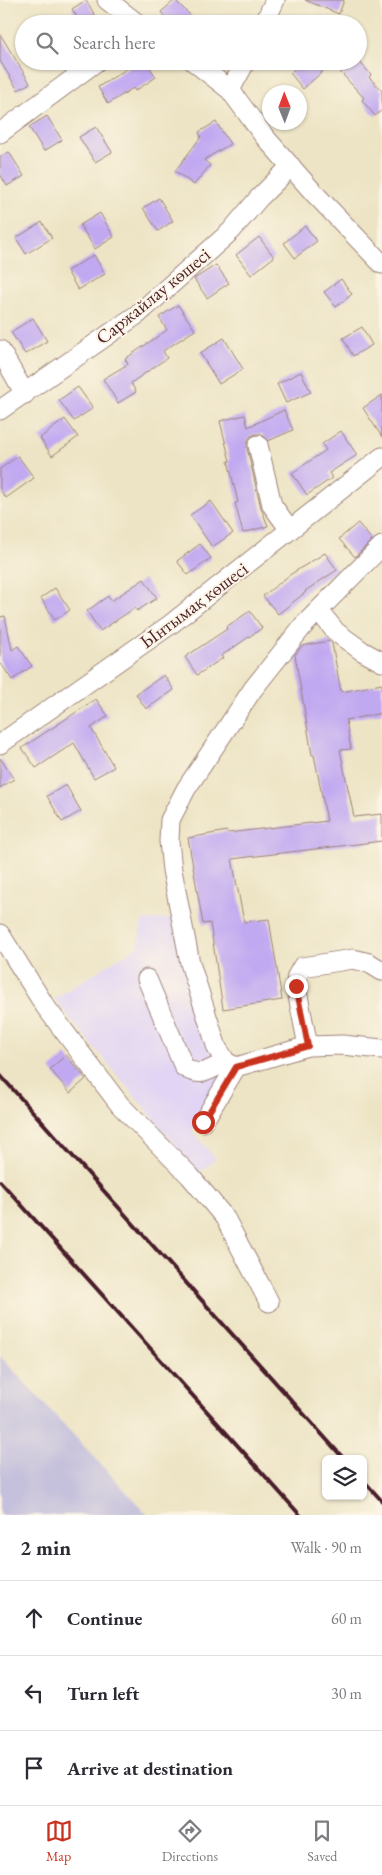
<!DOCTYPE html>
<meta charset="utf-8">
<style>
:root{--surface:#fff;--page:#f2f2f3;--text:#2b2b33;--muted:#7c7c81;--line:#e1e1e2;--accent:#c8321e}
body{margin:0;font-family:"EB Garamond",serif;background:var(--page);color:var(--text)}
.controls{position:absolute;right:15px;bottom:15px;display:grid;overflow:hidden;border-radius:8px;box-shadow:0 1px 4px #0004}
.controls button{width:45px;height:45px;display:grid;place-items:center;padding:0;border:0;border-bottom:1px solid var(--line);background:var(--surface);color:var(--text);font:25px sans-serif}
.compass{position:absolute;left:262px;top:85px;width:45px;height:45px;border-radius:50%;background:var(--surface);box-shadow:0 1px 4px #0004;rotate:359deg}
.stop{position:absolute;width:15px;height:15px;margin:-11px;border:4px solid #c8321e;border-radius:50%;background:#fff}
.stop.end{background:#c8321e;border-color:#fff;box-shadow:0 1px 5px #0008}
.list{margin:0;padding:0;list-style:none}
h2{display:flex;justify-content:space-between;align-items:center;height:65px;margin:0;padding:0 20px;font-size:21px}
h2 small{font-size:16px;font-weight:400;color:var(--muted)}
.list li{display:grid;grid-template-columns:32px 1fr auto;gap:15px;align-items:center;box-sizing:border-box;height:75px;padding:0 20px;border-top:1px solid var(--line)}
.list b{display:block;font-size:19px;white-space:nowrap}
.list em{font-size:16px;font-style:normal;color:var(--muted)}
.icon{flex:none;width:28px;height:28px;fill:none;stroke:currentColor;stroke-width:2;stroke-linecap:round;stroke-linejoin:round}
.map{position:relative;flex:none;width:382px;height:1515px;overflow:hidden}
.search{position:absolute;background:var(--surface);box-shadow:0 1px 4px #0004;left:15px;right:15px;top:15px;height:55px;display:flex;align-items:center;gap:12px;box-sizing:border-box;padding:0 18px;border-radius:28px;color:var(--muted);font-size:19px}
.sheet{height:290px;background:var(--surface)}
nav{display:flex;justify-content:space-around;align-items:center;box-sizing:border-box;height:70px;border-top:1px solid var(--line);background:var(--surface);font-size:14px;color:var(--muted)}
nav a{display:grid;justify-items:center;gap:2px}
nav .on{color:var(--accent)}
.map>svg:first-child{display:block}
.built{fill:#e1d4f4}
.industrial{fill:#c5c0db}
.building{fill:#c1a9f1}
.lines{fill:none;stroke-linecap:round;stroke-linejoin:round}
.minor-casing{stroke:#9c8278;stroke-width:21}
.minor{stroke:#fff;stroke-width:19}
.rail{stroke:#4a1f2b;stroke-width:4}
.route{stroke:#c8321e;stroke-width:6}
.labels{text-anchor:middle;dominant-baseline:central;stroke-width:4;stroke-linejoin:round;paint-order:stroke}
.street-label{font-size:19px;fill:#4a1f2b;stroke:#fcf5e5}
</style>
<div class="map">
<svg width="382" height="1515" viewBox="0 0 382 1515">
<rect width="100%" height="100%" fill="#fcf5e5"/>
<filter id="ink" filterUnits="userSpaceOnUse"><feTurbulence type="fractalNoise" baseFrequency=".02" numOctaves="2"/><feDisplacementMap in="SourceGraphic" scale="10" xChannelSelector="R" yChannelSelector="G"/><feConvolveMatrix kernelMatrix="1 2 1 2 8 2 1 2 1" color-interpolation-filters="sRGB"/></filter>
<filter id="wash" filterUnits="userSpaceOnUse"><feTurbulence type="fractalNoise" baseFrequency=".0096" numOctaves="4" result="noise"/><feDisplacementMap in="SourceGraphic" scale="20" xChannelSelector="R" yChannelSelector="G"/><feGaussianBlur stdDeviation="1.12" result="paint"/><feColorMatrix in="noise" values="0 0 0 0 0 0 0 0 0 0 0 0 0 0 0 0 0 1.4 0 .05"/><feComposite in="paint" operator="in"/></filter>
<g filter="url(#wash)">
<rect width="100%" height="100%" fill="#ede4c5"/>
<path class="built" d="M173,918L222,1089L192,1131L216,1159L199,1173L54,999L138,946L142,921Z"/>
<path class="industrial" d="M0,1356L148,1515H0Z"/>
<g id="blocks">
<path class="building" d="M86,0L100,24H81L72,9Z
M175,0L191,16L182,24H171L161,12Z
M305,0H344L339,14Z
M0,34L30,83L18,90L0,61Z
M139,61H146L156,77L135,91L133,88L108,104L98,87Z
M303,61H359L371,75L369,77L382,91V110L375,116L362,100L364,98L332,63L303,89L290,73Z
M47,116L62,140L44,151L29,127Z
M216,122L230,144L204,160L210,165L194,185L175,171L201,137L199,132Z
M96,127L112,152L95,162L79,137Z
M9,152L24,176L7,186L0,174V157Z
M159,198L173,221L158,231L143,208Z
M100,213L114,237L95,249L80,225Z
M42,222L52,238L26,254L16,238Z
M305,226L317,241L295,258L284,243Z
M259,237L274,257L251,275L236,255Z
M94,255L105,274L78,290L67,271Z
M216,265L229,283L207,298L194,279Z
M341,279L352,294L336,307L324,292Z
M178,305L195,330L163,351L167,358L131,383L136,392L118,403L103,379L128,364L125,359L167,330L159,317Z
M33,318L47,341L25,354L11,332Z
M362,327L372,345L353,356L343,338Z
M224,338L243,369L219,384L200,353Z
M301,372L311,392L286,403L277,384Z
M78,387L93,408L74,421L59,400Z
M382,395V437L363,408Z
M284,410L293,430L268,441L262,434H256L251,436L247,441V448L261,508L268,526L243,533L235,503L238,502L228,461H230L220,421L245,415L248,427Z
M65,419L78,437L52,456L40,438Z
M341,431L357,455L329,473L332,478L307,495L292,473L326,450L322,444Z
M18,456L34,478L6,498L0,490V469Z
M211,501L233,533L212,547L190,515Z
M358,523L372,540L355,557L339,539Z
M200,544L211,558L188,575L177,561Z
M325,553L337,570L305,591L306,592L278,614L263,596L291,574Z
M144,579L157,598L137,611L135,608L100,631L87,611L108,596L111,601Z
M55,588L70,610L55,620L41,598Z
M250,611L262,628L221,656L223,658L197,675L185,657L227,629L226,627Z
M5,616L12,650L18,646L32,666L12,680L0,662V617Z
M329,641L332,643L341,692L382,684V713L346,720L351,749L340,750L354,817L382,814V841L232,859L244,922L269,919L282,1000L223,1009L210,923L203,924L188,838L227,831L228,833L327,821L314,755H312L295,655L302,646Z
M164,675L174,690L146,709L136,694Z
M96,699L108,716L91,728L114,767L94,778L74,743L36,768L22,748Z
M0,758L14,779L0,788Z
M66,785L81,811L62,822L47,796Z
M66,1055L86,1079L70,1093L50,1069Z"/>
</g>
</g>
<g filter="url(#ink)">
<use href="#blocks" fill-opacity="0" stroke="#9c8278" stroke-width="1"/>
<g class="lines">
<g class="minor-casing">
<path id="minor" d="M107,0L138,24
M264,24L275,0
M193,61L230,90L264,136L314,193L382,264
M230,90L246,61
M0,133L97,61
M0,350L25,394
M0,410L138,314L231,231L259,198L291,166
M258,445L272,505L290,530
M382,546L303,626L253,689L186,789L170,820L169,841L172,870L190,963L217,1048L226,1062L236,1067L308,1046L342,1045L382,1049
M319,611L336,632L362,651L382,662
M0,744L171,624L382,457
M0,934L45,1006L120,1105L190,1176L225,1218L269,1302
M147,979L184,1067C201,1079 209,1069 226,1062
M308,1046L296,986L297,976L302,967L353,959L369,963L382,971
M203,1122L236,1067"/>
</g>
<use href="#minor" class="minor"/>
<path class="rail" d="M0,1075L344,1459
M0,1181L300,1515
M363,1480L382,1501"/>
</g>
</g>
<g class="lines" filter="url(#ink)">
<path class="route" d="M203,1122L236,1067L308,1046L296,986"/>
</g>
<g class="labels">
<g class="street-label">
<text transform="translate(153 296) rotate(-39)">Саржайлау көшесі</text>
<text transform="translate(194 605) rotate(-37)">Ынтымақ көшесі</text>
</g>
</g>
</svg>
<div class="controls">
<button><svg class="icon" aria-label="layers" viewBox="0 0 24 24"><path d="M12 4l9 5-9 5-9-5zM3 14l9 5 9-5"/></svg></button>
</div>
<svg class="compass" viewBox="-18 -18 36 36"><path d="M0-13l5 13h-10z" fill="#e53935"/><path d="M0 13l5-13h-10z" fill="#7c7c81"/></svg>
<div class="stop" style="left:203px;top:1122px"></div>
<div class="stop end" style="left:296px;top:986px"></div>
<div class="search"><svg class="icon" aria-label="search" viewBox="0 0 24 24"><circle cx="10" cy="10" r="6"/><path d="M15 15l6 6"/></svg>Search here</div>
</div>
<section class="sheet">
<h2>2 min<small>Walk · 90 m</small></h2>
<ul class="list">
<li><svg class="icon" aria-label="ahead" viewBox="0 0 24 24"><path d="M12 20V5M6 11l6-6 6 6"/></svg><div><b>Continue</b></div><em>60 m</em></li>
<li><svg class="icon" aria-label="left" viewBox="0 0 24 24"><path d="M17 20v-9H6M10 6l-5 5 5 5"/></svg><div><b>Turn left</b></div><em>30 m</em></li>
<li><svg class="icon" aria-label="arrive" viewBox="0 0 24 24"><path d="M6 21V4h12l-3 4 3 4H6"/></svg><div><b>Arrive at destination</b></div></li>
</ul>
</section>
<nav>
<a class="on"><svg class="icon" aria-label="map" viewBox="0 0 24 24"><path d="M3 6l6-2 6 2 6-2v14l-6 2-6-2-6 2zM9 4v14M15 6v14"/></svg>Map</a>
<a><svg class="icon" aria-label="directions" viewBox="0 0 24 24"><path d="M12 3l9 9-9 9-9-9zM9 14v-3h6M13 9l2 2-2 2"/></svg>Directions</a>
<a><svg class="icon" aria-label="saved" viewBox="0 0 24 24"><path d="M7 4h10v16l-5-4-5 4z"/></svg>Saved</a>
</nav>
